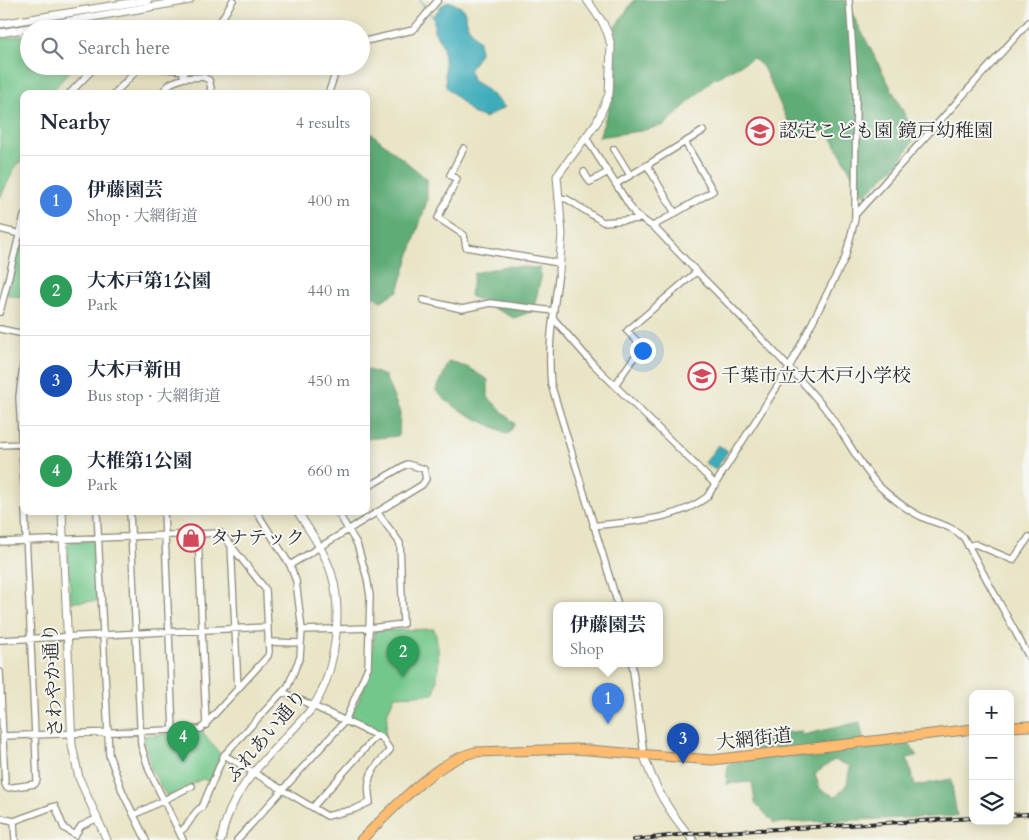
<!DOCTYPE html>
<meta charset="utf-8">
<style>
:root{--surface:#fff;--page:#f6f6f7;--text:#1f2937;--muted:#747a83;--line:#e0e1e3;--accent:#0b8043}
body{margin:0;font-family:Cardo,"Noto Serif JP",serif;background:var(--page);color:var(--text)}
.controls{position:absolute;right:15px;bottom:15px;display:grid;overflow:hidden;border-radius:10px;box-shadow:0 2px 12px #0003}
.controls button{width:45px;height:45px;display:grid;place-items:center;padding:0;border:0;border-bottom:1px solid var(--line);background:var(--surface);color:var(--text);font:25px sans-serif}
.you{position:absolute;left:642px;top:350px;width:18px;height:18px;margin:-12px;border:4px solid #fff;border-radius:50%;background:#1a73e8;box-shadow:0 0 0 8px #1a73e833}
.badge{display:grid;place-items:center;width:32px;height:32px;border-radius:50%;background:var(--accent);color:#fff;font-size:16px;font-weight:700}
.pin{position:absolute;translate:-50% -41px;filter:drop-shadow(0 1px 2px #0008)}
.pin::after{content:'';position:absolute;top:26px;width:18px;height:15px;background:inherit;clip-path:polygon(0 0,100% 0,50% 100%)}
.popup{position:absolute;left:553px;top:602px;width:110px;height:65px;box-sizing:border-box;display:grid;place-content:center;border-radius:10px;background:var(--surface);filter:drop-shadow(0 1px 4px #0005);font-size:16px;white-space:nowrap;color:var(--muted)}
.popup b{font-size:19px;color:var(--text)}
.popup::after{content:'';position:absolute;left:50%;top:100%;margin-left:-10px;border:10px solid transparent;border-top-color:var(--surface)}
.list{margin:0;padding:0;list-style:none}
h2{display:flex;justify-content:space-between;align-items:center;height:65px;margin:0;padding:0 20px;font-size:21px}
h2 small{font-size:16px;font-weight:400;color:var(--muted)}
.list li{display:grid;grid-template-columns:32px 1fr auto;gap:15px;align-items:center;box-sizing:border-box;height:90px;padding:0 20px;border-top:1px solid var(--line)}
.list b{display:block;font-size:19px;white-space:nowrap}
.list p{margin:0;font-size:16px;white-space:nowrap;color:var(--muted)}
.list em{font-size:16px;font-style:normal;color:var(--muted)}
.icon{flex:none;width:28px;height:28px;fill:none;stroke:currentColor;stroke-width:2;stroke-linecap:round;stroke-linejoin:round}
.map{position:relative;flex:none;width:1029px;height:840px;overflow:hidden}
.search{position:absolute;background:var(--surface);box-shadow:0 2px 12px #0003;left:20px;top:20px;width:350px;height:55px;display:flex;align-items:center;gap:12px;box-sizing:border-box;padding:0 18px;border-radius:28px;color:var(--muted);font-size:19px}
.panel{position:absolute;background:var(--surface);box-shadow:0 2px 12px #0003;left:20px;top:90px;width:350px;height:425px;border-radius:10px}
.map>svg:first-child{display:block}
.green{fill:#73c78a;stroke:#4f795a}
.forest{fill:#5eac76;stroke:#446c50;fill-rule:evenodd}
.water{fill:#3dacba;stroke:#346c72}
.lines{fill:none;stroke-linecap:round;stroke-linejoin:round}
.stream{stroke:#3dacba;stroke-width:2}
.minor-casing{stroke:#8a8878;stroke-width:8}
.tertiary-casing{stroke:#8a8878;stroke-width:9}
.primary-casing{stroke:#8a8878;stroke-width:11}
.minor{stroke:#fff;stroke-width:5.5}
.tertiary{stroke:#fff;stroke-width:7}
.primary{stroke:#fdbc70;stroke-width:9}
.rail-casing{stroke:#2b2b2b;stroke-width:4}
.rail{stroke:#f6f6f2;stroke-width:2;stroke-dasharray:5.5;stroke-linecap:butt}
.labels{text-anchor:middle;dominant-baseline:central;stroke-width:4;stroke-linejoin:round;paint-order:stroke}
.poi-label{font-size:19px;fill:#2b2b2b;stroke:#f6f6f2;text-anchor:start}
.street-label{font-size:19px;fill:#2b2b2b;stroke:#f6f6f2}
</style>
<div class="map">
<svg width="1029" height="840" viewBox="0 0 1029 840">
<rect width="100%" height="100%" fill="#f6f6f2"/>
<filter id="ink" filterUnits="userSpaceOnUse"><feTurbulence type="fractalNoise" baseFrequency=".02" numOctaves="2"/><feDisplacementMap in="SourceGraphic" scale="10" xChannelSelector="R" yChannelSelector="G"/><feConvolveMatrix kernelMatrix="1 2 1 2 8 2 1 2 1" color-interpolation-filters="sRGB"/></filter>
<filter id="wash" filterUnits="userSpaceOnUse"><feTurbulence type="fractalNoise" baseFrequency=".0096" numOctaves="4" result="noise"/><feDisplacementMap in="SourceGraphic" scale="20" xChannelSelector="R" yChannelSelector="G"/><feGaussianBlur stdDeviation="1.12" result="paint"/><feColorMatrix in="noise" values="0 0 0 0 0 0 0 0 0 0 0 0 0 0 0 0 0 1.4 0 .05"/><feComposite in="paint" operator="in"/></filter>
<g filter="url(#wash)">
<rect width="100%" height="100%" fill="#e9e4c5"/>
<path class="green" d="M29,34V66H74L50,94H24V162L17,163L0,198V39Z
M24,237V298L6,294L20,239Z
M93,541L95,542L98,601L71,602L67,545L71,542Z
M434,629C441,652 439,671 434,694L395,696L388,711L385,736L351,719L350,717C366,689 372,663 374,631Z
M202,731L220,754L210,781L202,779L167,797L151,769L143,736Z"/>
<path class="forest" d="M634,0H845L916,136L900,161L864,196L828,131L794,134L763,67L753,58L712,80L665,125L640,131L599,137L617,83L615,27Z
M366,129L427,179V201L398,291L381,301L366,292Z
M506,266L540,268L541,278L533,311L514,318L470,296L474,273Z
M449,362L467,367L488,380V397L515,424L508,434C483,421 455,412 436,391Z
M366,369L385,376L400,413L399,436L366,439Z
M860,722L865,747L908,740L917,756L907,758L915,786L951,779L957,816L774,823L755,803L752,782L726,784L728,764L755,758L754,735L801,731L803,735ZM834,760L850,766L847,784L836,797L820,789L815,774Z"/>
<path class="water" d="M449,1L464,9L468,26L479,41L480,53L469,71L473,81L484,87L505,107L485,118L472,113L446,87L443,46L434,31V16L441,6Z
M718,445L728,451L715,470L705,463Z"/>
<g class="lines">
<path class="stream" d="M420,0L434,18"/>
</g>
</g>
<g filter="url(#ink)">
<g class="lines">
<g class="minor-casing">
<path id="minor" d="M183,29L218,23
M216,29L233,0
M361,42L413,30L438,0
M140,66L185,71
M191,66L183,74L184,78L203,77L209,80L211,88L209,94
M69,94L96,66
M114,94L141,66
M160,94L171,83L184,78
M328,94L338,66
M586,138L635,214L656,229C711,288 771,344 823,406C844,432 857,463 880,487C893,499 908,511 924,518C938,524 953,526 964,538L1029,657
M464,148L450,175L457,179L438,218L464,235L466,247L559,263
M614,149L630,175
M647,165L675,213
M584,172L590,182L608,172
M616,184L703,131
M558,198L567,199L603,222L639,219
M855,215L1029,22
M653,226L713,191L685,142
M0,229L24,235
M559,272C554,310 547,346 551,384L618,605
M423,300L462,309L490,303L554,311
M0,312L24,216
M553,318L594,365L716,485
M0,329L24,334
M24,358L19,397L24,484
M615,385L642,346L627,331L696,272
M0,445L24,444
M97,511L109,755L123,793L146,840
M130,511L141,745L149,770L183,840
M164,511L173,731
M593,526C631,521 675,521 707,497L789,368L845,258L855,219L856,95L849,0
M198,534L206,725
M0,542L221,533L266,590L269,652L268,656L201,729L3,736
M231,544L238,689
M968,546L975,544L1013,560L1029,537
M290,565L422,485L426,479L424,469L407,464L366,488
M302,630L370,628L403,624L400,543L377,512
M0,640L268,627
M268,642L301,643
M632,663L644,755
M0,672L5,784L7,788L35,784L37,780L25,511
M224,755L327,816L355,809L370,802C365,775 372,770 390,750L382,738L283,692
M313,807L376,736
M134,815L192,786
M0,818L14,821L55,806L64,828L75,835L81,826L96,819
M14,821L15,840
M179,832C192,825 190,814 202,807L224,755L288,686L300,657L302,630L296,581L290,565L256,511
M237,840L345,721L368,667L370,596L367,578L357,544L337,511"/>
</g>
<g class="tertiary-casing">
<path id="tertiary" d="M0,24L148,0
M0,33L190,0
M559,272L562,234L557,176L597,122L609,94L611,46L608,34L603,23L587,0
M62,511L72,745L79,778L107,840
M644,755C653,786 672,816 693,840
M221,840C230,785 273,753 308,713C335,682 343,613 332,575C325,552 310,531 297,511"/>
</g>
<g class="primary-casing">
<path id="primary" d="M1010,727L1029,726
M361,840C392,811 433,762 475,752L576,749L712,760L973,729"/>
</g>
<use href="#minor" class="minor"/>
<use href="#tertiary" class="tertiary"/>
<use href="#primary" class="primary"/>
<g class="rail-casing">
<path id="rail" d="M1010,815L1029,814
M634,840L687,834L973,818"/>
</g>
<use href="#rail" class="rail"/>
</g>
</g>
<defs>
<g id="school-ring" transform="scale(1.4375)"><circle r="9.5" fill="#f6f6f2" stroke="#d1495b" stroke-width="1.5"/><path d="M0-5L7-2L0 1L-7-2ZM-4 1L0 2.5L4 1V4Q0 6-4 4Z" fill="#d1495b"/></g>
<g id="shop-ring" transform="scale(1.4375)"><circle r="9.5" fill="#f6f6f2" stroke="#d1495b" stroke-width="1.5"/><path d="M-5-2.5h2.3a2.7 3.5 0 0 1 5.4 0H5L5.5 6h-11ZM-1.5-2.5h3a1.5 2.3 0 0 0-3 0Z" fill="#d1495b"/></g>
</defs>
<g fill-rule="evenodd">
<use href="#school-ring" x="760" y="131"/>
<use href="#school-ring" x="702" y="376"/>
<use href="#shop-ring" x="191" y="538"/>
</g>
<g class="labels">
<g class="poi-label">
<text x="779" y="131">認定こども園 鏡戸幼稚園</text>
<text x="721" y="376">千葉市立大木戸小学校</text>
<text x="210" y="538">タナテック</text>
</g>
<g class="street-label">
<text transform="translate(53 680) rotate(-93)">さわやか通り</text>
<text transform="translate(266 736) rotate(-50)">ふれあい通り</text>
<text transform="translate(754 739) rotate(-6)">大網街道</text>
</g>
</g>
</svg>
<div class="controls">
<button>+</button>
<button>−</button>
<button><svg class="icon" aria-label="layers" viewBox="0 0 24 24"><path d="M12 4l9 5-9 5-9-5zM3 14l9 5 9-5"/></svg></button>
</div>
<div class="you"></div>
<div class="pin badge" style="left:608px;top:724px;background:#3f7fe0">1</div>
<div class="popup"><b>伊藤園芸</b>Shop</div>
<div class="pin badge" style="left:403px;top:677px;background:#2e9e5b">2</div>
<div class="pin badge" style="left:683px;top:764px;background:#1a4fb4">3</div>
<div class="pin badge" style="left:183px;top:762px;background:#2e9e5b">4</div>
<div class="search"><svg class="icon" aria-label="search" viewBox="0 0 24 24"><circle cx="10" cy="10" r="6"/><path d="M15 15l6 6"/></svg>Search here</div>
<section class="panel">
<h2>Nearby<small>4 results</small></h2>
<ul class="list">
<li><span class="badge" style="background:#3f7fe0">1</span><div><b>伊藤園芸</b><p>Shop · 大網街道</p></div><em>400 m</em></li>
<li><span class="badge" style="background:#2e9e5b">2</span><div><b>大木戸第1公園</b><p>Park</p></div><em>440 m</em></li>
<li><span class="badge" style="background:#1a4fb4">3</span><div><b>大木戸新田</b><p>Bus stop · 大網街道</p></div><em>450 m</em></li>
<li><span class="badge" style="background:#2e9e5b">4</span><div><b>大椎第1公園</b><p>Park</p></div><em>660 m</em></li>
</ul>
</section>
</div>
